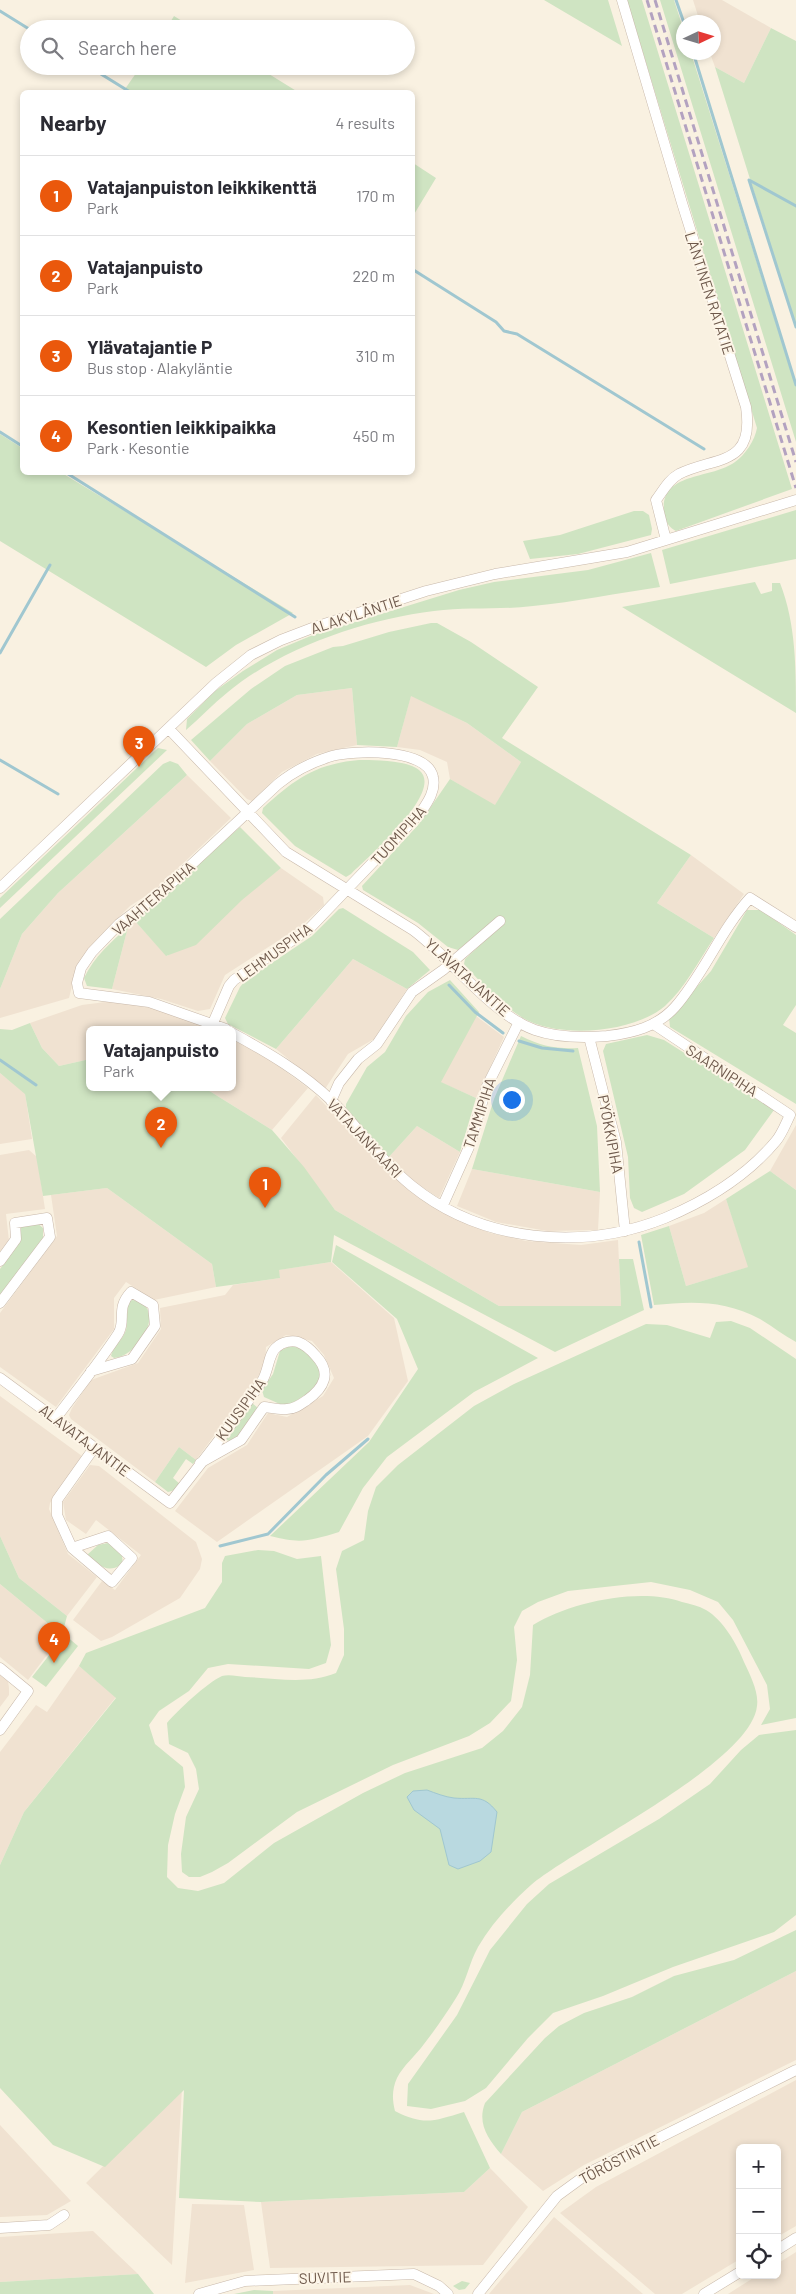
<!DOCTYPE html>
<meta charset="utf-8">
<style>
:root{--surface:#fff;--page:#f7f7f7;--text:#2b2b33;--muted:#7c7c81;--line:#e1e1e2;--accent:#ea580c}
body{margin:0;font-family:Barlow,sans-serif;background:var(--page);color:var(--text)}
.controls{position:absolute;right:15px;bottom:15px;display:grid;overflow:hidden;border-radius:8px;box-shadow:0 2px 8px #0003}
.controls button{width:45px;height:45px;display:grid;place-items:center;padding:0;border:0;border-bottom:1px solid var(--line);background:var(--surface);color:var(--text);font:25px sans-serif}
.compass{position:absolute;left:676px;top:15px;width:45px;height:45px;border-radius:50%;background:var(--surface);box-shadow:0 2px 8px #0003;rotate:86deg}
.you{position:absolute;left:511px;top:1099px;width:18px;height:18px;margin:-12px;border:4px solid #fff;border-radius:50%;background:#1a73e8;box-shadow:0 0 0 8px #1a73e833}
.badge{display:grid;place-items:center;width:32px;height:32px;border-radius:50%;background:var(--accent);color:#fff;font-size:16px;font-weight:700}
.pin{position:absolute;translate:-50% -41px;filter:drop-shadow(0 1px 2px #0008)}
.pin::after{content:'';position:absolute;top:26px;width:18px;height:15px;background:inherit;clip-path:polygon(0 0,100% 0,50% 100%)}
.popup{position:absolute;left:86px;top:1026px;width:150px;height:65px;box-sizing:border-box;display:grid;place-content:center;border-radius:8px;background:var(--surface);filter:drop-shadow(0 1px 4px #0005);font-size:16px;white-space:nowrap;color:var(--muted)}
.popup b{font-size:19px;color:var(--text)}
.popup::after{content:'';position:absolute;left:50%;top:100%;margin-left:-10px;border:10px solid transparent;border-top-color:var(--surface)}
.list{margin:0;padding:0;list-style:none}
h2{display:flex;justify-content:space-between;align-items:center;height:65px;margin:0;padding:0 20px;font-size:21px}
h2 small{font-size:16px;font-weight:400;color:var(--muted)}
.list li{display:grid;grid-template-columns:32px 1fr auto;gap:15px;align-items:center;box-sizing:border-box;height:80px;padding:0 20px;border-top:1px solid var(--line)}
.list b{display:block;font-size:19px;white-space:nowrap}
.list p{margin:0;font-size:16px;white-space:nowrap;color:var(--muted)}
.list em{font-size:16px;font-style:normal;color:var(--muted)}
.icon{flex:none;width:28px;height:28px;fill:none;stroke:currentColor;stroke-width:2;stroke-linecap:round;stroke-linejoin:round}
.map{position:relative;flex:none;width:796px;height:2294px;overflow:hidden}
.search{position:absolute;background:var(--surface);box-shadow:0 2px 8px #0003;left:20px;top:20px;width:395px;height:55px;display:flex;align-items:center;gap:12px;box-sizing:border-box;padding:0 18px;border-radius:28px;color:var(--muted);font-size:19px}
.panel{position:absolute;background:var(--surface);box-shadow:0 2px 8px #0003;left:20px;top:90px;width:395px;height:385px;border-radius:8px}
.map>svg:first-child{display:block}
.residential{fill:#f0e2d1}
.green{fill:#cfe4c2}
.water{fill:#b9d9e0;stroke:#a0c7d0}
.lines{fill:none;stroke-linecap:round;stroke-linejoin:round}
.stream{stroke:#a0c7d0;stroke-width:3}
.minor-casing{stroke:#c8b8aa;stroke-width:11}
.minor{stroke:#fff;stroke-width:10}
.rail{stroke:#b3a2c0;stroke-width:3;stroke-dasharray:8 5;stroke-linecap:butt}
.labels{text-anchor:middle;dominant-baseline:central;stroke-width:4;stroke-linejoin:round;paint-order:stroke}
.street-label{font-size:15px;fill:#6d584b;stroke:#fdf5e7}
</style>
<div class="map">
<svg width="796" height="2294" viewBox="0 0 796 2294">
<rect width="100%" height="100%" fill="#f9f1e1"/>
<path class="residential" d="M693,0H722L771,28L744,83L715,67L710,53L714,52V22H700Z
M352,688L357,745L317,754L282,772L252,801L247,799L210,761L247,724L297,695Z
M411,695L467,723L521,762L495,806L450,779L447,762L420,750L397,747Z
M187,775L231,818L155,890L130,906L97,939L77,965L69,998L0,1018V989L22,934L58,893Z
M691,855L744,894L714,938L657,903Z
M281,868L323,897L324,905L301,926L225,975L210,1009L198,1011L161,999L112,989L128,927L135,921L167,956Z
M353,959L407,989L374,1039L348,1054L325,1089L276,1049Z
M113,1001L156,1009L215,1029H90V1059L59,1066L42,1048L30,1023L82,1005Z
M476,1016L504,1037L476,1098L440,1082Z
M232,1037L262,1054L308,1088L272,1130L203,1087H232Z
M0,1073L25,1093L32,1139L0,1144Z
M316,1095L381,1164L413,1192L447,1214L490,1233L526,1241L581,1245L618,1240L621,1306H499L335,1210L281,1138Z
M796,1125V1190L770,1171Z
M417,1126L460,1152L439,1198L413,1181L388,1158Z
M29,1150L37,1157L45,1209L6,1214L9,1241L0,1252V1155Z
M472,1169L600,1192L598,1230L547,1231L496,1222L457,1206Z
M107,1188L212,1264L216,1287L154,1300L126,1282L114,1298V1329L56,1407L0,1367V1313L57,1236L51,1195Z
M726,1199L749,1267L686,1286L669,1226L704,1213Z
M331,1262L394,1318L408,1381L368,1436L217,1542L175,1511L208,1468L247,1445L268,1413L287,1417L323,1396L334,1378L324,1355L312,1341L286,1335L266,1347L265,1367L196,1460L179,1447L155,1482L71,1419L69,1415L72,1408L91,1380L138,1363L161,1329L160,1308L225,1295L233,1285L280,1278L278,1270Z
M0,1396L82,1456L50,1503L49,1509L68,1554L97,1577L67,1616L19,1578L0,1536Z
M90,1465L99,1466L196,1542L202,1559L200,1569L180,1598L112,1637L101,1641L73,1620L102,1581L115,1590L141,1555L96,1520L86,1534L66,1520L63,1502Z
M0,1584L62,1635L28,1680L0,1657Z
M79,1666L116,1697L24,1812L0,1865V1752L36,1705L47,1712Z
M0,1674L8,1681L9,1688V1695L0,1707Z
M796,1971V2060L584,2165L543,2191L501,2154L522,2112Z
M796,2080V2226L777,2237V2148H740V2259L682,2294H655L560,2213L596,2187Z
M182,2088L172,2265L86,2183Z
M0,2125L71,2201L47,2215L0,2217Z
M490,2168L528,2207L483,2265L270,2268L261,2202L464,2192Z
M192,2204L244,2205L254,2270L185,2283Z
M554,2217L643,2294H489Z
M93,2231L138,2274L0,2282V2237Z
M796,2252V2294H728L758,2275H777V2264Z
M410,2285L434,2294H273V2291Z"/>
<path class="green" d="M544,0H608L622,46Z
M627,0H642L792,489L676,531C670,528 667,524 665,517C655,471 711,480 735,462C745,455 755,440 757,428Z
M660,0H674L683,28L684,52L691,53L796,387V442Z
M174,16L195,29H166Z
M771,28L796,41V326L715,67L744,83Z
M141,66H256L298,92H131L125,89Z
M413,163L436,178L413,216Z
M0,434L22,448V472L62,473L293,613L236,645L206,667L0,541Z
M796,510V559L670,584L662,550Z
M634,511H643L649,515L652,529L651,535L578,554L530,559L523,541L560,535Z
M651,553L660,587C618,593 575,602 533,606C500,610 467,607 434,611C366,619 281,648 228,692C213,704 200,718 186,730L187,719L215,691L243,671L277,650L313,635L459,590L494,582L588,570Z
M755,582L761,594L772,591V583H780C796,624 796,668 796,713L622,607Z
M431,623H437L471,642L538,687L502,738L691,855L657,903L714,938C699,960 685,988 665,1006C634,1033 558,1039 523,1018C500,1004 482,984 464,964L465,959L501,926L494,921L458,950L448,947L418,923L363,890L362,886L419,824L450,779L495,805L521,762L467,723L411,696L397,747L357,745L352,688L297,695L247,724L210,761L191,740L251,689L285,666L333,647L343,646L389,632Z
M158,748L167,750L0,908V898Z
M359,760C374,760 407,760 419,770C446,791 366,859 351,874L346,877L295,846L262,813L263,808C295,779 315,764 359,760Z
M170,761L178,764L187,775L58,893L22,934L0,989V919L163,764Z
M240,827L281,868L242,900L196,945L166,956L135,921Z
M343,908L413,952L430,970L407,989L353,959L276,1049L228,1024L225,1018L240,987L245,981L312,936L339,909Z
M747,910H761L796,935V1005L783,1025L796,1033V1104L670,1027L669,1018L711,971Z
M128,927L112,989L87,986L84,978C94,957 111,942 128,927Z
M450,980L479,1012L441,1082L476,1098L460,1152L417,1126L388,1158L346,1109V1104L367,1067L385,1052L406,1016L428,992Z
M30,1023L42,1048L59,1066L90,1059V1087H203L272,1130L304,1167L335,1210L499,1306H621L619,1259H633L644,1310L555,1352L334,1235L331,1262L279,1270L280,1278L216,1287L212,1264L107,1188L43,1196L25,1094L0,1073V1029L12,1030Z
M647,1035L664,1040L774,1110L745,1150L684,1194L642,1212L634,1208L630,1198L628,1157L603,1051L606,1044Z
M521,1036C540,1046 557,1049 578,1048L597,1126L600,1192L472,1169L494,1099Z
M770,1171L796,1190V1342C783,1335 772,1326 760,1319C725,1300 692,1301 654,1305L641,1235L669,1226L686,1286L748,1267L726,1199Z
M37,1223L43,1228V1238L0,1296V1269L19,1242L21,1226Z
M336,1245L538,1358L474,1392L387,1457L363,1488L339,1532C309,1541 301,1544 270,1536L369,1442L418,1369L397,1319L332,1262Z
M133,1300C169,1307 138,1357 114,1358L111,1356C113,1346 123,1340 126,1330C128,1321 126,1311 129,1301Z
M731,1321L750,1328L796,1359V1718L761,1725L770,1709L767,1685L733,1620L718,1602L690,1590L651,1582L568,1591L538,1602L522,1611L514,1627L517,1660L511,1701L490,1723L469,1736L393,1765L297,1812L228,1863L212,1872L200,1877H189L182,1872L181,1854L186,1817L199,1789L196,1769L188,1753L169,1744L167,1723C177,1711 208,1682 222,1676C228,1674 238,1676 245,1677C275,1678 307,1685 336,1673L344,1655V1629L336,1569L342,1551L364,1540L368,1511L376,1487L398,1465L474,1406L514,1384L646,1324L667,1325L710,1338L716,1322Z
M290,1346L304,1349L321,1367L322,1374L313,1390L291,1404L282,1405L264,1397L262,1390L273,1374L280,1351Z
M252,1403L258,1408L239,1435L229,1441L225,1439Z
M179,1447L196,1460L193,1464L186,1459L173,1478L180,1484L175,1490L168,1492L155,1482Z
M0,1536L19,1578L67,1616L62,1635L0,1584Z
M108,1543C117,1549 126,1554 121,1565C106,1574 98,1564 87,1555L98,1545Z
M258,1550L274,1551L297,1559L321,1556L331,1645L326,1663L309,1669L228,1664L208,1668L189,1691L159,1711L149,1725L155,1744L183,1767L185,1787L175,1814L168,1845L167,1877L178,1888L198,1891L224,1883L274,1843L363,1793L405,1773L482,1748L503,1731L522,1707L530,1675L533,1625C570,1602 640,1587 682,1602C690,1604 699,1606 706,1610C723,1620 737,1644 744,1662C750,1675 759,1692 757,1706C751,1763 576,1847 531,1885C510,1904 492,1923 478,1947C469,1963 466,1983 456,1998C446,2014 435,2030 424,2044C416,2055 403,2066 397,2078C392,2089 392,2099 395,2111C424,2126 434,2121 464,2112L490,2168L464,2192L261,2202L179,2198L184,2090L105,2167L53,2145L0,2088V1865L24,1812L116,1698L79,1666L86,1653L205,1608L222,1582V1563L225,1556Z
M65,1635L78,1646L46,1687L32,1677Z
M796,1730V1915L774,1932L673,1967L603,1996L553,2013L528,2038L486,2088L465,2101L431,2109L407,2106L408,2084L457,2015L490,1950L527,1904L549,1884L659,1819L710,1784L741,1750L759,1735Z
M796,1930V1971L522,2112L501,2154C488,2139 477,2123 485,2103L545,2038L559,2026L584,2013L632,1997L674,1976L734,1960Z
M138,2274L154,2294H0V2282Z
M462,2281L470,2283L465,2289L459,2290L453,2286Z
M254,2290L273,2291V2294H234Z"/>
<path class="water" d="M427,1790C435,1793 445,1797 454,1798C475,1800 482,1793 497,1812L491,1852L480,1861L458,1869L449,1865L440,1829L414,1810L407,1797L413,1791Z"/>
<g class="lines">
<path class="stream" d="M676,0L684,23
M0,11L29,29
M693,52L796,385
M88,66L130,92
M796,206L749,180L796,327
M412,269L496,322L504,331L517,334L704,449
M0,432L22,446
M65,472L295,617
M0,653L50,565
M0,760L58,794
M449,985L475,1012L503,1033
M519,1041L542,1048L573,1051
M0,1060L36,1085
M639,1242L651,1307
M220,1546L268,1534L326,1475L368,1439"/>
<g class="minor-casing">
<path id="minor" d="M622,0L682,203L746,407C755,467 715,456 679,474C668,480 663,491 656,500L666,540
M169,729L286,852L413,930C451,958 492,1015 535,1030C558,1038 583,1038 607,1036C633,1033 657,1027 675,1007C704,974 720,931 750,898L796,927
M0,888L216,683L251,655L281,640L315,627L426,591L495,574L627,552L796,500
M213,1023L229,986L234,980L309,929L421,812C428,802 436,790 433,777C427,748 354,750 332,756C312,762 294,771 278,784L163,891L119,924L92,952L81,968L77,983L79,993L149,1002L226,1029
M232,1033C267,1052 303,1073 332,1101C359,1128 381,1161 412,1186C483,1243 583,1251 665,1218C708,1200 746,1177 776,1141C782,1134 786,1123 790,1115L655,1025
M589,1037L616,1142L625,1231
M331,1101L339,1083L358,1059L377,1044L412,992L443,970L500,921
M443,1205L469,1147L487,1086L519,1022
M0,1261L16,1239L15,1223L47,1218L50,1237L0,1303
M0,1378L170,1503C201,1463 234,1423 262,1381C269,1371 268,1353 277,1347C282,1342 292,1340 298,1342C306,1345 311,1350 316,1356C332,1373 324,1388 307,1400C301,1404 295,1409 287,1409C280,1410 272,1408 264,1407L241,1440L200,1463
M56,1418C77,1390 99,1363 118,1334C127,1320 115,1309 131,1292L153,1305L155,1326L132,1359L91,1371
M72,1548L108,1536L132,1558L112,1582L72,1548L57,1515V1500L94,1448
M0,1668L28,1691L0,1730
M0,2228L49,2225L64,2215
M777,2250L796,2238
M199,2294L245,2281L414,2274L439,2286L448,2294
M478,2294L557,2196L590,2172L796,2070
M704,2294L740,2272"/>
</g>
<use href="#minor" class="minor"/>
<path class="rail" d="M647,0L796,488
M655,0L796,462"/>
</g>
<g class="labels">
<g class="street-label">
<text transform="translate(710 293) rotate(72)">LÄNTINEN RATATIE</text>
<text transform="translate(356 614) rotate(-18)">ALAKYLÄNTIE</text>
<text transform="translate(398 835) rotate(-48)">TUOMIPIHA</text>
<text transform="translate(153 898) rotate(-41)">VAAHTERAPIHA</text>
<text transform="translate(274 952) rotate(-36)">LEHMUSPIHA</text>
<text transform="translate(468 977) rotate(42)">YLÄVATAJANTIE</text>
<text transform="translate(722 1070) rotate(33)">SAARNIPIHA</text>
<text transform="translate(479 1113) rotate(-72)">TAMMIPIHA</text>
<text transform="translate(611 1134) rotate(79)">PYÖKKIPIHA</text>
<text transform="translate(365 1138) rotate(47)">VATAJANKAARI</text>
<text transform="translate(240 1409) rotate(-54)">KUUSIPIHA</text>
<text transform="translate(85 1440) rotate(37)">ALAVATAJANTIE</text>
<text transform="translate(619 2159) rotate(-28)">TÖRÖSTINTIE</text>
<text transform="translate(325 2277) rotate(-2)">SUVITIE</text>
</g>
</g>
</svg>
<div class="controls">
<button>+</button>
<button>−</button>
<button><svg class="icon" aria-label="locate" viewBox="0 0 24 24"><circle cx="12" cy="12" r="6"/><path d="M12 2v4M12 18v4M2 12h4M18 12h4"/></svg></button>
</div>
<svg class="compass" viewBox="-18 -18 36 36"><path d="M0-13l5 13h-10z" fill="#e53935"/><path d="M0 13l5-13h-10z" fill="#7c7c81"/></svg>
<div class="you"></div>
<div class="pin badge" style="left:265px;top:1208px">1</div>
<div class="pin badge" style="left:161px;top:1148px">2</div>
<div class="popup"><b>Vatajanpuisto</b>Park</div>
<div class="pin badge" style="left:139px;top:767px">3</div>
<div class="pin badge" style="left:54px;top:1663px">4</div>
<div class="search"><svg class="icon" aria-label="search" viewBox="0 0 24 24"><circle cx="10" cy="10" r="6"/><path d="M15 15l6 6"/></svg>Search here</div>
<section class="panel">
<h2>Nearby<small>4 results</small></h2>
<ul class="list">
<li><span class="badge">1</span><div><b>Vatajanpuiston leikkikenttä</b><p>Park</p></div><em>170 m</em></li>
<li><span class="badge">2</span><div><b>Vatajanpuisto</b><p>Park</p></div><em>220 m</em></li>
<li><span class="badge">3</span><div><b>Ylävatajantie P</b><p>Bus stop · Alakyläntie</p></div><em>310 m</em></li>
<li><span class="badge">4</span><div><b>Kesontien leikkipaikka</b><p>Park · Kesontie</p></div><em>450 m</em></li>
</ul>
</section>
</div>
